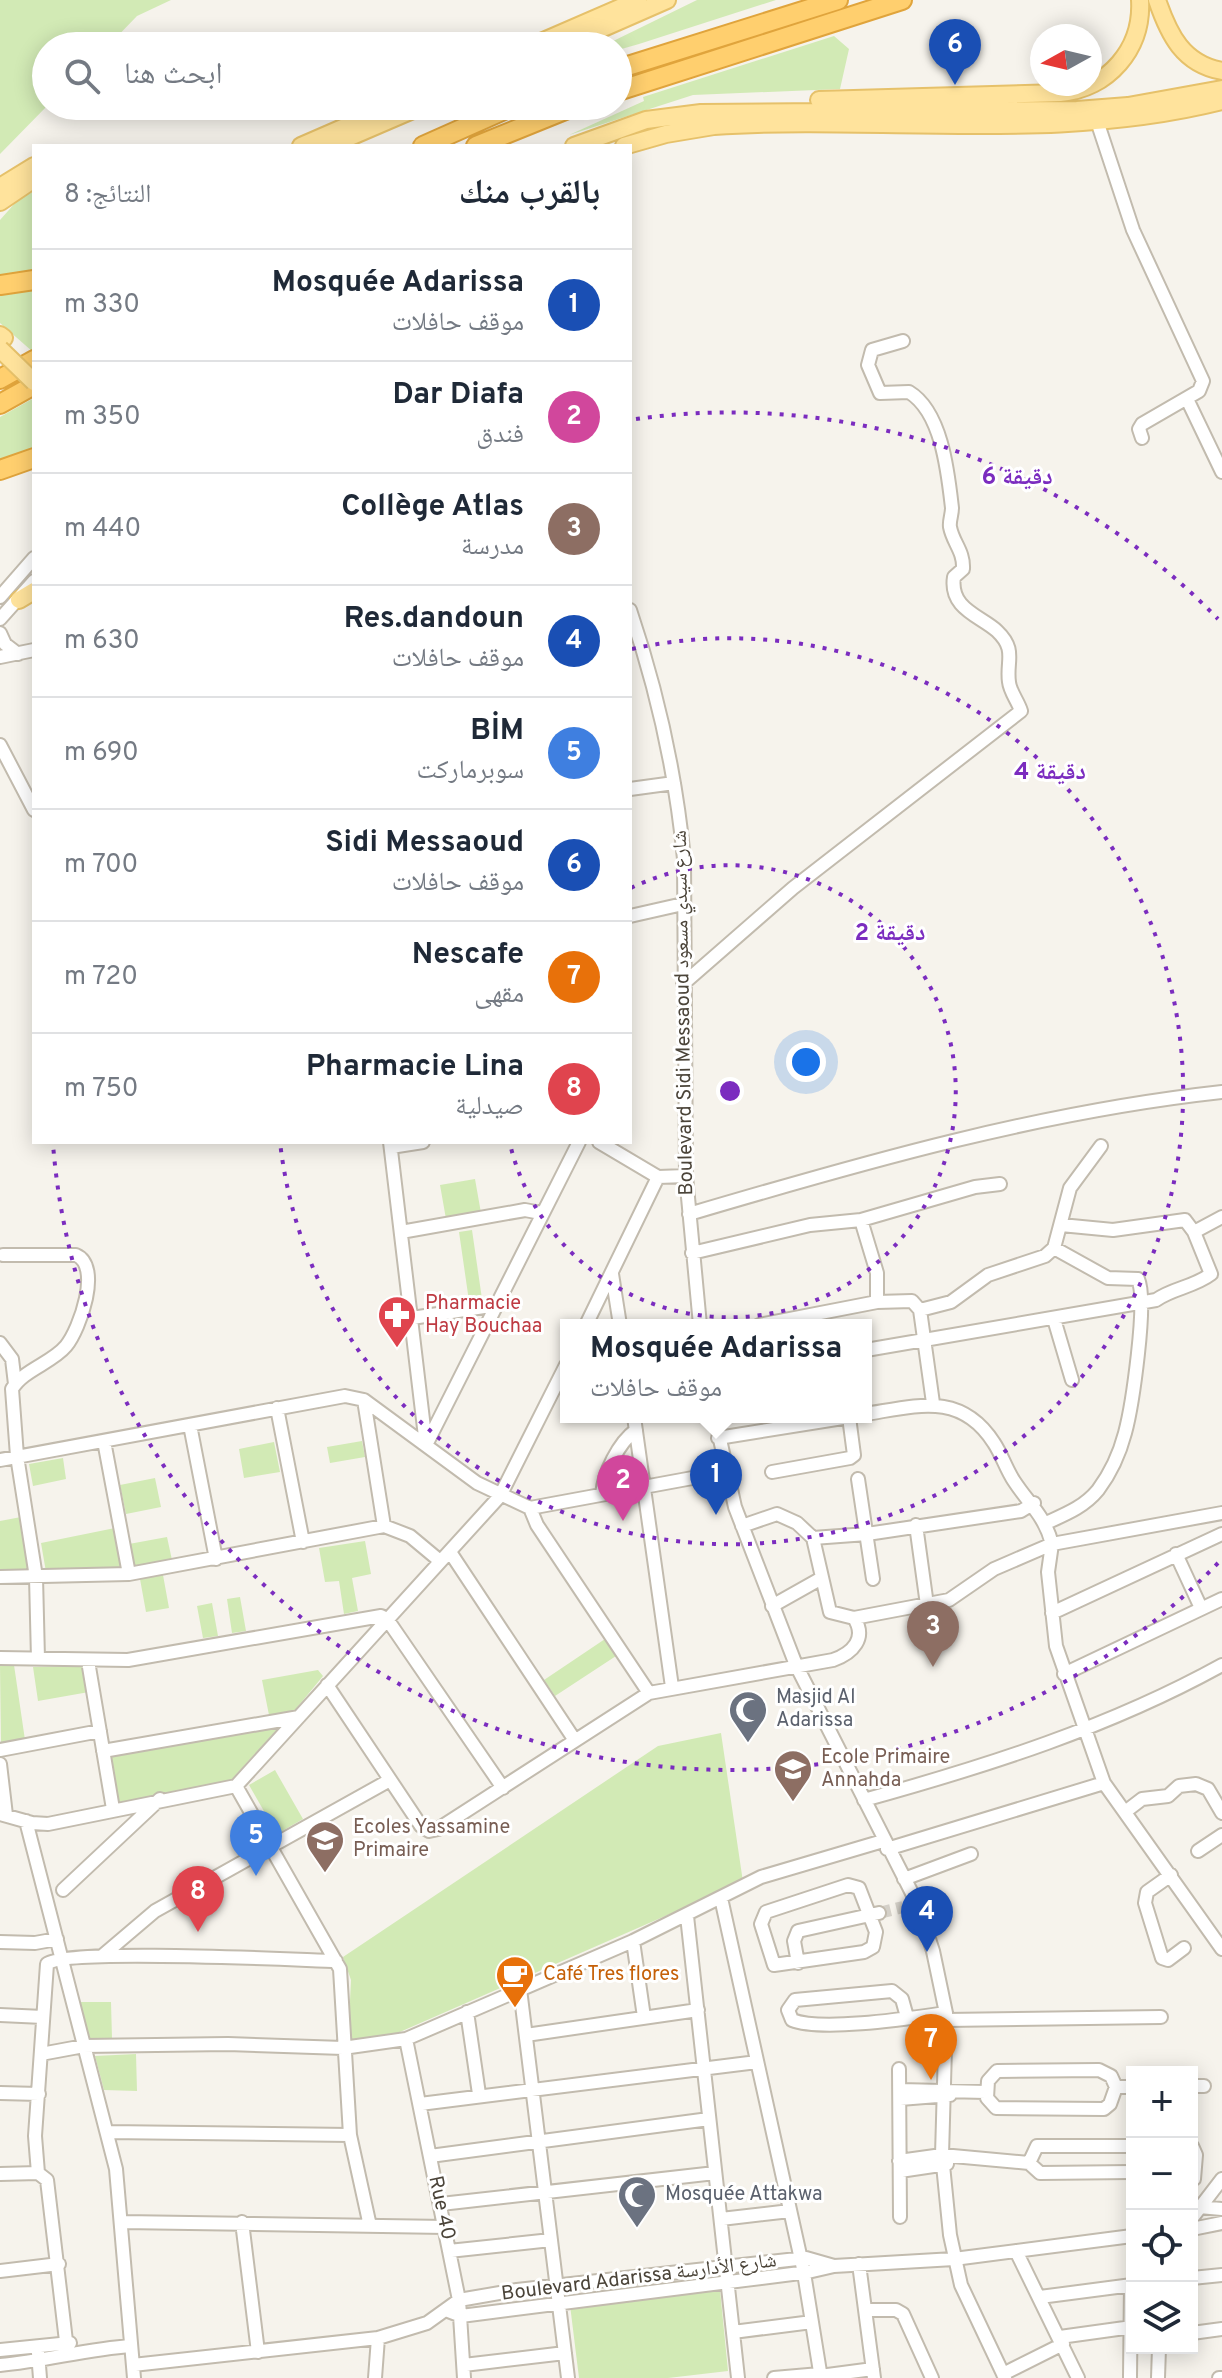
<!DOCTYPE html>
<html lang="ar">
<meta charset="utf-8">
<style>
:root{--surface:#fff;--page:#f2f2f3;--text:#1f2937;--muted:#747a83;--line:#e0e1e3;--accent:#fc3f1d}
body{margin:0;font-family:Overpass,"Noto Naskh Arabic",sans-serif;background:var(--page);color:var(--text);direction:rtl}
.controls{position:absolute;right:24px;bottom:24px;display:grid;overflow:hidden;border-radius:0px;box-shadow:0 4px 20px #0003}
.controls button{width:72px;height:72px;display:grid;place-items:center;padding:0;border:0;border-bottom:2px solid var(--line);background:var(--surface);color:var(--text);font:40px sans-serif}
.compass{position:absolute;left:1030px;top:24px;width:72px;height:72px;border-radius:50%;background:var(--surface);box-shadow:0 4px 20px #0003;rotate:262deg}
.you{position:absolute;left:806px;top:1062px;width:28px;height:28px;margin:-20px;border:6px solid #fff;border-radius:50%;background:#1a73e8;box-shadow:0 0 0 12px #1a73e833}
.badge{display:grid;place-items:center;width:52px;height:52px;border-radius:50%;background:var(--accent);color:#fff;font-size:26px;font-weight:700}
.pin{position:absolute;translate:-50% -66px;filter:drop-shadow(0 2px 4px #0008)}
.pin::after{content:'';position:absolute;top:42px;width:28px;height:24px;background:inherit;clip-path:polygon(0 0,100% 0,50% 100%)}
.popup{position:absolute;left:560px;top:1319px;width:312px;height:104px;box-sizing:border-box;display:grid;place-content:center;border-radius:0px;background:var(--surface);filter:drop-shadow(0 2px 6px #0005);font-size:26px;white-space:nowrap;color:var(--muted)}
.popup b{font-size:30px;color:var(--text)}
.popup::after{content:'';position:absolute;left:50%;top:100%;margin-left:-16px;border:16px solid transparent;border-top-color:var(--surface)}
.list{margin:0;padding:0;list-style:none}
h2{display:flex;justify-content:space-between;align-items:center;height:104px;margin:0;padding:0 32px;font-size:34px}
h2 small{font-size:26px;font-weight:400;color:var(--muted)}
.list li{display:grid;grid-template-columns:52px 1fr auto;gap:24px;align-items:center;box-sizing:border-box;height:112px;padding:0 32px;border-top:2px solid var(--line)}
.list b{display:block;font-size:30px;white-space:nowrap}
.list p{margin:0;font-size:26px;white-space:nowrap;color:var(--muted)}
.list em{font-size:26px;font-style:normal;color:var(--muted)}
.icon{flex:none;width:44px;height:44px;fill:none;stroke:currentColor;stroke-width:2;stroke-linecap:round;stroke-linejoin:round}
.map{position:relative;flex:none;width:1222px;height:2378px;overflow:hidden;direction:ltr}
.search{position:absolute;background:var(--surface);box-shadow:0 4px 20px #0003;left:32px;top:32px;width:600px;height:88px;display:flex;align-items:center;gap:20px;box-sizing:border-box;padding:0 28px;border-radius:44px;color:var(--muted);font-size:30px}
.panel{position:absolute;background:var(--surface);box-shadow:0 4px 20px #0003;left:32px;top:144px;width:600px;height:1000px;border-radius:0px;direction:rtl}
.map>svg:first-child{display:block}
.green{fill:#d2eab5}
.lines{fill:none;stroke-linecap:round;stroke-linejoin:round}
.minor-tunnel{stroke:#d4d0c8;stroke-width:12;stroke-dasharray:12 6;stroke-linecap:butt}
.minor-casing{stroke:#c2bbae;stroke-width:16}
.major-casing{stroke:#e6c16a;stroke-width:20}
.highway-casing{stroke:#e0a43c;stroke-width:22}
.minor{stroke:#fff;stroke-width:12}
.major{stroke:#ffe39c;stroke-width:16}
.highway{stroke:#ffcf6e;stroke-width:18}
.major-bridge-casing{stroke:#e6c16a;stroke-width:20;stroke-linecap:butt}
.major-bridge{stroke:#ffe39c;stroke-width:16}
.ring{fill:none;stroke:#7b2cbf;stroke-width:4;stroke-dasharray:4 8}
.labels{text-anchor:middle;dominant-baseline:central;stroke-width:6;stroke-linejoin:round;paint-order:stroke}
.street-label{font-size:20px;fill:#4b4439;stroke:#fff}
.health-label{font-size:20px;fill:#be3a42;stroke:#fff;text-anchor:start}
.worship-label{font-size:20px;fill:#5b616d;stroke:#fff;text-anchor:start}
.education-label{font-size:20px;fill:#785e54;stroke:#fff;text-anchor:start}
.food-label{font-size:20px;fill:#c56008;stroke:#fff;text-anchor:start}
.centre{fill:#7b2cbf;stroke:#fff;stroke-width:4}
.ring-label{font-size:24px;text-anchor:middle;font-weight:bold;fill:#7b2cbf;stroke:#fff;stroke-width:6;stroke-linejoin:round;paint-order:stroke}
</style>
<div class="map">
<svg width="1222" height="2378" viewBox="0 0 1222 2378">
<rect width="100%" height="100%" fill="#f6f3ec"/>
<path class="green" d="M0,0H171L137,16L108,46H46L47,106L0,154Z
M697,0H776L639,44L618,50V46H603Z
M834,36L849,49L840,89L693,95L569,135L644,101L643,97Z
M34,191V273L0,277V220L16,202Z
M34,289V352H33L0,323V293Z
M34,398V451L0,463V417Z
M475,1179L481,1213L446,1219L440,1185Z
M472,1230L482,1299L469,1301L459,1232Z
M362,1441L365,1457L330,1463L327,1447Z
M274,1442L280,1472L244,1478L239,1449Z
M63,1458L66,1479L33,1486L29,1464Z
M155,1478L161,1507L126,1514L120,1485Z
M21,1517L29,1570H0V1521Z
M115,1528L123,1569L46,1572L41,1543Z
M167,1537L172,1560L134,1568L129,1544Z
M365,1541L371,1574L352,1578L358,1611L344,1614L339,1581L325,1582L319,1548Z
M163,1575L169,1608L146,1612L140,1579Z
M240,1597L246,1631L232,1633L227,1599Z
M212,1603L218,1636L203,1638L197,1606Z
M605,1639L616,1656L555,1696L544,1680Z
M14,1665L25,1740L1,1744L0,1666Z
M82,1666L89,1692L38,1701L33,1667Z
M318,1670L323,1676L295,1710L269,1715L262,1680Z
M281,1725L231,1780L121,1803L116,1799L108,1755Z
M721,1733L743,1882L393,2035L348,2041L351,1980L343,1957L658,1746Z
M275,1770L303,1819L277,1834L249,1785Z
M79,2002H111L112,2038H88Z
M136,2054L137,2091L104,2090L95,2056Z
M720,2290L728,2371L668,2378H579L570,2305Z"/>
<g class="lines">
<path class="minor-tunnel" d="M879,1913L903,1907"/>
<g class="minor-casing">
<path id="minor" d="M1097,121L1133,230L1203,381L1199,391L1142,424L1139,429L1142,438
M1187,399L1222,472
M0,597L34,558
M630,610C657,690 676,775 684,859L686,1176L700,1325
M0,619L34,581
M0,633L5,644L18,654
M0,657L34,650
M0,745L34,810
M630,789L674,783
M630,916L683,904
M683,984L793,888L1021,711C1018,701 1010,692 1009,682C1006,661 1017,650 997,631C981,616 949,609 954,577L963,569C964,551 953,543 950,527C949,521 952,515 952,508C948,473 942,412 909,392L880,393L868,365L872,350L903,341
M390,1142L426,1445
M599,1142L658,1177L686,1176
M391,1147L423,1142
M689,1214C865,1162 1039,1112 1222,1092
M861,1220L877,1273V1302
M401,1232L525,1210L541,1213
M1194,1232L1222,1217
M692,1253L810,1225L861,1220L975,1187L1000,1184
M3,1255H76C102,1266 80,1329 66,1346C52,1363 23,1370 12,1389L17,1456L36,1577L38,1659
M612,1274L620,1325
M920,1310L951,1302L988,1275L1045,1256L1054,1248L1070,1188L1101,1146
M412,1318L497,1305
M1054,1319L1072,1380
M586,1325L658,1177
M759,1325L877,1302L912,1301L920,1310L933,1403
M0,1343L12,1359L15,1384
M866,1350L1156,1300C1173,1288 1194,1287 1211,1274L1194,1232L1185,1220L1113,1230L1061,1225
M364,1400L384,1526
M277,1408L303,1542
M634,1417L672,1687
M715,1417L735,1507L796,1665L917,1903L933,1951L946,2013L942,2155L950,2235L961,2285L1005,2378
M190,1425L216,1559
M718,1438L849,1417
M104,1441L129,1574
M426,1445L579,1142
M0,1460L345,1396L364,1400L477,1483L530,1508L725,1472
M772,1472L850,1458L854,1455L849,1417
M858,1479L873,1579
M602,1494C604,1473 618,1443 636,1430
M530,1508L537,1525L649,1693
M1222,1513L1052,1544L1048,1572L1056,1646L1104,1783L1222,1949
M1046,1523C1066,1514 1084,1507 1098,1490C1110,1474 1120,1452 1125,1433C1132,1407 1148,1301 1138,1279L1108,1278L1054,1248
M916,1525L927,1605
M813,1538L867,1534L1021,1511L1034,1503
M450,1552L574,1739
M1176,1554L1201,1608
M0,1577L129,1574L384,1526L410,1536L440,1561
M772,1606L820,1579
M1052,1613L1222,1534
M854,1618L949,1600L994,1569L1052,1544C1045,1516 1029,1504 1014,1481C1006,1469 1002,1455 994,1443C961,1391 916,1406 866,1414
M0,1658L128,1660L381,1616L387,1619L503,1788
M88,1661L113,1809
M1064,1674L1222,1599
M327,1685L421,1826L429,1831L438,1829L649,1693L833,1660C853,1653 867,1638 854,1618L830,1612L813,1538L797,1523L777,1514L742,1526
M0,1750L100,1731
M103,1751L299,1717
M0,1764L6,1815
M236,1786L340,1969L350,2135L370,2226
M864,1800C987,1766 1110,1727 1222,1665
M1125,1812L1142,1799L1168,1796L1179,1786L1196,1784L1208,1789L1222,1813
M0,1814L32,1823L48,1824L236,1786L500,1496L566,1365
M26,1821L116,2169L134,2378
M887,1849L1104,1783
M1198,1851L1222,1835
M1171,1875L1147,1892L1145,1903L1162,1958L1168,1960L1184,1948
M904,1879L971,1854
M848,1885L859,1888L876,1932L873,1947L864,1952L774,1965L761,1924L766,1912Z
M63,1890L160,1799
M721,1898L804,2273L821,2378
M687,1916L738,2378
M633,1941L644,2017
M0,1942L35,1943L57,1939
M102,1956L155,1911L390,1780
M798,1963L794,1941L798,1931L879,1913
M520,1989L568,2378
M467,2012L479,2094
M0,2015L43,2017
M907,2017L902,1999L892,1991L795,2000L788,2010L792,2020C822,2032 911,2018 946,2013
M946,2020L1161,2017
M526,2035L698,2010
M406,2039L459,2300L464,2378
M41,2054L84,2046L228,2044L343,2048L406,2039L633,1941L761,1877L883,1841
M899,2069L900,2217
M1099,2070L1111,2076L1116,2087L1110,2104L1104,2109L996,2108L987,2098L988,2081L997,2071Z
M1192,2086H1204
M1116,2087H1132
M900,2090L986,2092
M0,2093L39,2094
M900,2099L950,2095
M420,2104L757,2062
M107,2132L350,2135
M1132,2146H1037L1029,2163L1040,2173L1132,2172
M1192,2146L1196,2155L1194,2179
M430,2156L709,2119
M899,2161L942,2155L1029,2163
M900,2171L947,2164
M0,2174L38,2173
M441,2204L715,2173
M1199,2207L1222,2209
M1192,2218L1222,2179
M721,2219L790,2211
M123,2222L446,2227
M242,2222L258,2352
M1192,2229L1222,2223
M449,2251L551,2240
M1016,2251L1078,2378
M859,2264L874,2378
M0,2271L59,2264
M1192,2278L1222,2275
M1040,2297L1132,2285
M866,2310H896L903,2314L932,2378
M448,2311L461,2316L808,2272L834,2266L954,2259L1132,2236
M733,2332L812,2322
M1192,2333L1222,2329
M1060,2337L1132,2327
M66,2341L47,2180L38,2173L35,2136L47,1964C65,1948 297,1960 336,1961
M0,2350L70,2343
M38,2353L40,2378
M0,2365C45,2361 87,2349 131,2346
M133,2365L378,2338L427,2323L459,2300L517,2290L806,2258L834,2266
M464,2365L565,2353
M1003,2374L1063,2344
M820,2376L873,2369
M375,2378L378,2338
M774,2378L820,2374
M1130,2378L1131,2285
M1158,2378L1159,2348
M1219,2378H1222"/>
</g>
<g class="major-casing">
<path id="major" d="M1157,0C1169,35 1183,64 1222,71
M532,46L638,0
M562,46L667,0
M819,100L1060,93C1108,89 1143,49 1140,0
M301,146L393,106
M329,146L422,106
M574,146L646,120L701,113L1077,110L1128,106L1222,89
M624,146L666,134L714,126C883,115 1056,143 1222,101
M0,187L34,166
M0,202L34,179
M0,335L4,338
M19,600L34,591"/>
</g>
<g class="highway-casing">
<path id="highway" d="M618,69L838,0
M618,91L902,0
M423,146L513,106
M476,146L575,106
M0,285L34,280
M0,379L34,360
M0,404L34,385
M0,470L34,458"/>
</g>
<use href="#minor" class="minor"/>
<use href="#major" class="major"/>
<use href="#highway" class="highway"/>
<g class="major-bridge-casing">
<path id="major-bridge" d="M0,349L34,382"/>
</g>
<use href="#major-bridge" class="major-bridge"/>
</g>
<g class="ring">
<path d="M631 888A226 226 0 1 1 510 1144"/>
<path d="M632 649A453 453 0 1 1 280 1142"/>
<path d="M1218 1563A679 679 0 0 1 53 1144M636 419A679 679 0 0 1 1218 619"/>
</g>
<defs>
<g id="pharmacy-pin" transform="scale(2)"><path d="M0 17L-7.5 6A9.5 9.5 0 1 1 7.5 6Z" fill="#e0444e" stroke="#fff"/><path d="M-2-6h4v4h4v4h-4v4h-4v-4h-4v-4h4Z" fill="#fff"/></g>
<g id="mosque-pin" transform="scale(2)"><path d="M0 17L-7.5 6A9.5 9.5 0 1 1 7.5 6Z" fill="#6b7280" stroke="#fff"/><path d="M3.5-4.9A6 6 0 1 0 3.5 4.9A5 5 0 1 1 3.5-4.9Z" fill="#fff"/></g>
<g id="school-pin" transform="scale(2)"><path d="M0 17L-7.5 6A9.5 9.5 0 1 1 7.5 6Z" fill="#8d6e63" stroke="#fff"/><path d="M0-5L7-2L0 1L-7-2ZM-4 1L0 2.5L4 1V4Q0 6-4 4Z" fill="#fff"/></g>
<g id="cafe-pin" transform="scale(2)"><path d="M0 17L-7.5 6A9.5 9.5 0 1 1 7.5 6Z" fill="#e8710a" stroke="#fff"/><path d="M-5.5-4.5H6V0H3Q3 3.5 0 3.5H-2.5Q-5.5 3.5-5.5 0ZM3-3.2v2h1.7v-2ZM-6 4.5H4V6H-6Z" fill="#fff"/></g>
</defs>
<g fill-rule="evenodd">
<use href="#pharmacy-pin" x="397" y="1315"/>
<use href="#mosque-pin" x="748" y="1710"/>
<use href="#school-pin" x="793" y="1769"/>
<use href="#school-pin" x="325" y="1840"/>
<use href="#cafe-pin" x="515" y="1975"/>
<use href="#mosque-pin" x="637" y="2195"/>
</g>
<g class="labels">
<g class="street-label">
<text transform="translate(684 1013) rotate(-91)">Boulevard Sidi Messaoud شارع سيدي مسعود</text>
<text transform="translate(441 2208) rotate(78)">Rue 40</text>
<text transform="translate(639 2278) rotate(-7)">Boulevard Adarissa شارع الأدارسة</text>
</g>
<g class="health-label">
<text x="425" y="1304">Pharmacie<tspan x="425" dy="23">Hay Bouchaa</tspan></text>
</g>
<g class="worship-label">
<text x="776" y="1698">Masjid Al<tspan x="776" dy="23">Adarissa</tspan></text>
<text x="665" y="2195">Mosquée Attakwa</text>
</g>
<g class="education-label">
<text x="821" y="1758">Ecole Primaire<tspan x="821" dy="23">Annahda</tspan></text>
<text x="353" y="1828">Ecoles Yassamine<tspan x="353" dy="23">Primaire</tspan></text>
</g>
<g class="food-label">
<text x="543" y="1975">Café Tres flores</text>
</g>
</g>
<circle cx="730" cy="1091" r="12" class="centre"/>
<g class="ring-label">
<text x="1017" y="484">6 دقيقة</text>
<text x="1050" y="779">4 دقيقة</text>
<text x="890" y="940">2 دقيقة</text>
</g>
</svg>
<div class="controls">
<button>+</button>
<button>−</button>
<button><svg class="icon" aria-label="locate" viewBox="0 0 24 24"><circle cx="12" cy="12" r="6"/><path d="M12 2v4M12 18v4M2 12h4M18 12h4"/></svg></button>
<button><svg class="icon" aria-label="layers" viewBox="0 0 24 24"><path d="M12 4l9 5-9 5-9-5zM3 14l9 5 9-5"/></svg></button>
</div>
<svg class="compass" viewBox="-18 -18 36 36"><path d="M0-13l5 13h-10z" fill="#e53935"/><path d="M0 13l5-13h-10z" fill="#747a83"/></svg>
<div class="you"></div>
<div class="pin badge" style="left:716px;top:1515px;background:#1a4fb4">1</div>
<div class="popup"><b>Mosquée Adarissa</b>موقف حافلات</div>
<div class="pin badge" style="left:623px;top:1521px;background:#d1479c">2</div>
<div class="pin badge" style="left:933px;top:1667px;background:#8d6e63">3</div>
<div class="pin badge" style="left:927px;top:1952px;background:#1a4fb4">4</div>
<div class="pin badge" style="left:256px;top:1876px;background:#3f7fe0">5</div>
<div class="pin badge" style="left:955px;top:85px;background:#1a4fb4">6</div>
<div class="pin badge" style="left:931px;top:2080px;background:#e8710a">7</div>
<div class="pin badge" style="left:198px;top:1932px;background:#e0444e">8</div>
<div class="search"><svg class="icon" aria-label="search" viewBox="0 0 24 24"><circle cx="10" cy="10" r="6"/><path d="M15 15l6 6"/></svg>ابحث هنا</div>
<section class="panel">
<h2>بالقرب منك<small>النتائج: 8</small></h2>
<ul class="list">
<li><span class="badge" style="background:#1a4fb4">1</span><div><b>Mosquée Adarissa</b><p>موقف حافلات</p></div><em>330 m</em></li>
<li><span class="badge" style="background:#d1479c">2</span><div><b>Dar Diafa</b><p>فندق</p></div><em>350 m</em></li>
<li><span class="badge" style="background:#8d6e63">3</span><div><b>Collège Atlas</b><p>مدرسة</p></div><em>440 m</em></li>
<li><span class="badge" style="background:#1a4fb4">4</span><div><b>Res.dandoun</b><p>موقف حافلات</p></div><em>630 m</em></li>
<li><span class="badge" style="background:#3f7fe0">5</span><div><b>BİM</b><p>سوبرماركت</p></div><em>690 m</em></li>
<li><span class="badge" style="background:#1a4fb4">6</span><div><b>Sidi Messaoud</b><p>موقف حافلات</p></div><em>700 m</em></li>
<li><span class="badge" style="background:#e8710a">7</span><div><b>Nescafe</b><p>مقهى</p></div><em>720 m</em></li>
<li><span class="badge" style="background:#e0444e">8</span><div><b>Pharmacie Lina</b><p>صيدلية</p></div><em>750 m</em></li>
</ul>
</section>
</div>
